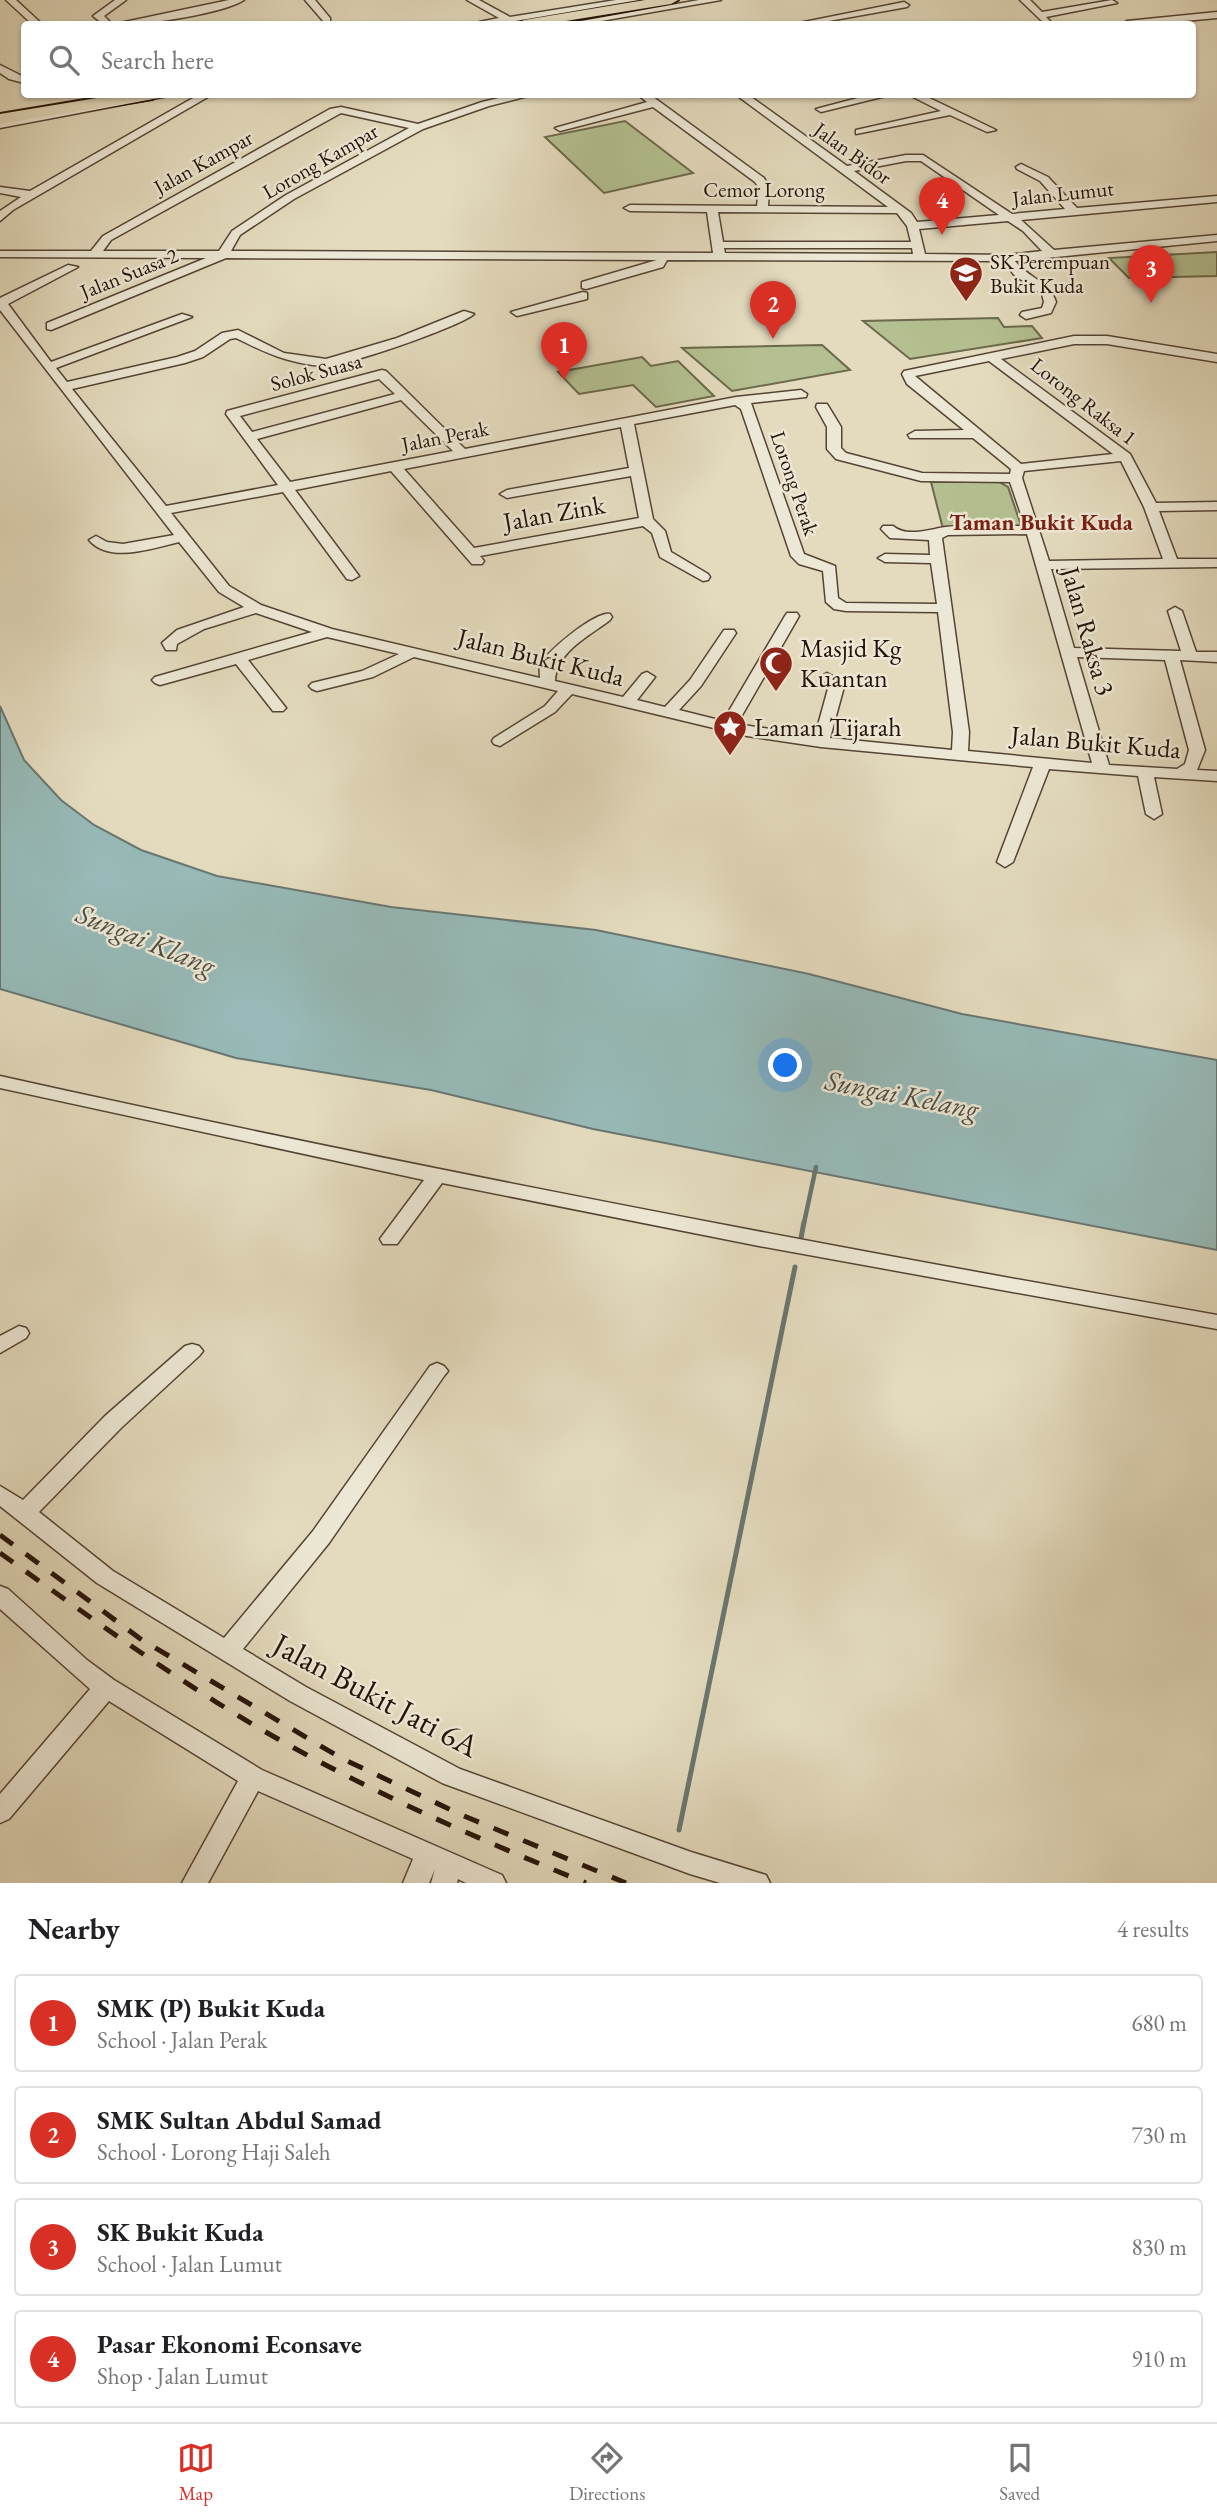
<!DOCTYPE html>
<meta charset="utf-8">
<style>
:root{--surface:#fff;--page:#f2f2f2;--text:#202124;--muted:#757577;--line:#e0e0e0;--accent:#d93025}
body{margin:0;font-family:"EB Garamond",serif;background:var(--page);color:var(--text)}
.you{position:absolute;left:786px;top:1066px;width:24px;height:24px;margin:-18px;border:5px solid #fff;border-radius:50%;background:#1a73e8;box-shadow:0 0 0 10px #1a73e833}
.badge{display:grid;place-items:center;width:46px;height:46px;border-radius:50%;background:var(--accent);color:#fff;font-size:23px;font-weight:700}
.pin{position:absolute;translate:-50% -58px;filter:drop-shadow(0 2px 4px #0008)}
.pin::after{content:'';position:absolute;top:37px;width:24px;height:21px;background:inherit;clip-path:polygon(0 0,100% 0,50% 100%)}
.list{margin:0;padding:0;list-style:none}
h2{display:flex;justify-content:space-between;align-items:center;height:91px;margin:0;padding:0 28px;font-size:30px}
h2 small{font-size:23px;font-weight:400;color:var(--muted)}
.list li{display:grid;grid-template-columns:46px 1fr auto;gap:21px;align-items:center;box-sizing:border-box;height:98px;margin:0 14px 14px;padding:0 14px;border:2px solid var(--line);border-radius:7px}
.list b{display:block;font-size:26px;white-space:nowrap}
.list p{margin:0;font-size:23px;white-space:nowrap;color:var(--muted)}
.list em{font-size:23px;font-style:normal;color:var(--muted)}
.icon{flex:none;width:38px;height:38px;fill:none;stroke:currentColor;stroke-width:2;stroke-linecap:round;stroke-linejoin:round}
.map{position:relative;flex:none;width:1217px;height:1883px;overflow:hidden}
.search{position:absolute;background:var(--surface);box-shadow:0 2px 5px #0004;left:21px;right:21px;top:21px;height:77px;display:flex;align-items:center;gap:18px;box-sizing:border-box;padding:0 24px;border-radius:7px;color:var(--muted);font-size:26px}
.sheet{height:539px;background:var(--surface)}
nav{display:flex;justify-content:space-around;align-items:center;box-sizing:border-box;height:98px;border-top:2px solid var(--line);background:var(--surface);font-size:19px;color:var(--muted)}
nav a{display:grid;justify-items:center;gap:4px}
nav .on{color:var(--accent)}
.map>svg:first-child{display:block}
.green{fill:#b4c091;stroke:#6c694c;stroke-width:2}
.water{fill:#97bab8;stroke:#697771;stroke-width:2}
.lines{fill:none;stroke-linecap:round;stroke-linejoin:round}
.stream-far1{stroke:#697771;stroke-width:4.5}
.stream{stroke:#697771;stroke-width:5}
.minor-casing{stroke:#554435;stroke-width:3}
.highway-casing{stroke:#251207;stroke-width:4}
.minor{fill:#ede8d5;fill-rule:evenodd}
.highway{fill:#e4dbbe;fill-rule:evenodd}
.rail{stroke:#251207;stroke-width:5;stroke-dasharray:16 16;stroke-linecap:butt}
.labels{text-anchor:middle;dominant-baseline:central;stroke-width:5;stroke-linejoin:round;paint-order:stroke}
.far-street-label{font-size:21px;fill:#251207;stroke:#ede8d5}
.far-poi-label{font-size:21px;fill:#251207;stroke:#ede8d5;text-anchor:start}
.far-neighbourhood-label{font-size:23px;font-weight:bold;fill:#7a1f14;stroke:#ede8d5}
.street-label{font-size:26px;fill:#251207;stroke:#ede8d5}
.poi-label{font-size:26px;fill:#251207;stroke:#ede8d5;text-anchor:start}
.water-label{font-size:28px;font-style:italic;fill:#4d4d45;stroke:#ede8d5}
.near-street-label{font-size:32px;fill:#251207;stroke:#ede8d5}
</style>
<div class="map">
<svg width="1217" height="1883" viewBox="0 0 1217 1883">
<rect width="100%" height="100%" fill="#e4dbbe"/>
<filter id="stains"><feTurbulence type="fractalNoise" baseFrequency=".00286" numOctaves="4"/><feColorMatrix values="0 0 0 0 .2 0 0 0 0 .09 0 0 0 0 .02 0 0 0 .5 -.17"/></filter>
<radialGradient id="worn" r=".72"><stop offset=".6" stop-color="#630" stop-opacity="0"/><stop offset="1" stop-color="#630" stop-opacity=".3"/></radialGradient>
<path class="green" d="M625,121L693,173L604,193L545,137Z
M1217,252V276L1129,278L1109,258Z
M998,318L1004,327L1032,326L1042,338L910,359L863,321Z
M822,345L850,370L732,391L682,348Z
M642,357L651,366L678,361L714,396L656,407L633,385L579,394L558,372Z
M931,482H999L1008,487L1022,528L943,529Z"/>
<path class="water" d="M0,706L24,760L61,800L94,825L141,850L217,876L391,907L596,930L809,974L962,1014L1217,1060V1250L593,1129L431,1090L236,1058L0,989Z"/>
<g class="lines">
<path class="stream-far1" d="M804,1223L816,1167"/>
<path class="stream" d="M801,1238L804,1222
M679,1830L795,1267"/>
<g class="minor-casing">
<path id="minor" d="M6,0H16L42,24H32Z
M115,0H126L104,16L112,24H103L93,16Z
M229,0H244C222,14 141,26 115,24Z
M305,0H315L330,18V22H324Z
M467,0H479L510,17L616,0H639L497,24H478L479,22L499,18Z
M699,0H721L584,24H565Z
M1020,0H1030L1042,12L1112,0L1117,3L1046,17L1051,22L1045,24Z
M904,2L909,5L907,7L812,24H794Z
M1217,12V18L1151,24H1122L1127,21Z
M0,65L24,77V83L9,79L0,73Z
M154,94H179L0,128V122Z
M200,94H213L13,210L0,221V211L21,197L0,193V187L30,191Z
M515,94H536L489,106L423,129L294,199L240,235L231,251L713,253L707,212L630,211L624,208L630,205L757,206L759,188L755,182L653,107L560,131L555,128L647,102L637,94H649L764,178L769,188L768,206L888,207L735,94H747L847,166L906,155H923L1012,214L1065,209L1040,181L1017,169L1016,167L1021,164L1048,177L1077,208L1217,196V202L1021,220L1054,250L1217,235V241L1015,261C1027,277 1050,282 1056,302L1051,313L1026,319L1020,315L1022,312L1042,308L1044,302L1042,294L1014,275L1004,261L667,260L663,267L586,289L582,288V282L657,260L226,258L51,330L47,329V323L206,258L0,257V251H91L103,236L330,109L341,107L418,124L482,102ZM341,113L409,128L286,195L232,231L219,251H103L111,240ZM906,161H921L999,215L917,222L911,213L854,171ZM718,212L897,213L907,226L911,242H723ZM1008,221L1023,231L1042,251L1007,255L925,254L919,229ZM724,248H912L913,254L725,253Z
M873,94H894L821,112L816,109Z
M907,94H921L996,130L987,132L950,115L856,134V130L941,111Z
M68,265L78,267L8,304L51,362L182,314L192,317L56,368L67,382L177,357L195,351L222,333L238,330L284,353L326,359L397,338L464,311L474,314C459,327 342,368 322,366C288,363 266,353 236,338L230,339L203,357L185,363L72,389L166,506L278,485L226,414L227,411L382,370L386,371L465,449L736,397L801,390L807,394L806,397L751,403L804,554L835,566L838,598L846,603L937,604L931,563L885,562L878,558L885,554L930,555L929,540L890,538L881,529L883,526H893C907,538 930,529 946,527C972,524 999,526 1025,526L1010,482L921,481L836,459L827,449V427L816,407L817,404H827L841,427V448L846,453L922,473L1010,474L1011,469L973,438H910L908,435L915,431L964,430L907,384L902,374L904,371L1074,336H1107L1217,354V362L1107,344H1074L1001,359L1130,454L1156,503L1217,502V510L1159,511L1177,559H1217V567L1051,569L1074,648L1181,651L1168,611L1175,607L1182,611L1196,652H1217V662L1180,660L1205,750L1197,770L1217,771V781L1154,777L1162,814L1154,819L1146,814L1138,776L1049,769L1013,862L1005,867L997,862L1033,767L821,747L747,736L572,694L555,712L500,746L494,744L492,741L494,738L545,706L558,691L414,657L373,677L317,691L312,689L309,686L312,683L362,671L399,654L327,637L248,660L286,708L283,711H273L236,664L160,685L155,683L152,680L155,677L312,632L256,613L204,629L177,644L176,650H166L162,643L177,630L244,607L219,592L179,542C154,548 109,564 89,540L96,536L107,542L123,544L174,535L0,310V298ZM989,361L1113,454L1021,464L915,376ZM379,379L395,394L252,432L240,416ZM401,400L453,451L290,482L257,439ZM735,405L741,409L791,556L799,564L823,571L826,602L834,609L846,611L938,612L953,732L952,750L830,738L845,683L827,673L819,678L829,685L815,736L737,724L799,616L797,613H787L785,616L723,721L679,710L701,686L736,633L734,630H724L690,680L665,707L637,700L655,677L647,672L642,674L623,697L555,681C556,652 588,637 610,620L612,617L610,614C596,611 545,652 540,666C539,670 540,674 540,678L332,629L261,605L229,586L171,513L283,492L347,579L352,580L359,576L295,490L391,471L472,564H482L484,561L480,556L643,526L652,533L660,557L703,581L708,580L710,577L708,574L671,552L665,531L653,519L634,424ZM621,427L629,468L507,490L500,494L507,498L631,476L639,518L474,548L404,469ZM1121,461L1144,507L1163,559L1049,561L1022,478L1024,471ZM1027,534L1092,763L968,751L969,732L942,538L948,535ZM1077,657L1165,660L1189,750L1185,764L1177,769L1109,765Z
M583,292L587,293V299L517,316L511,312Z
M0,1076C404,1166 808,1243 1217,1315V1329L759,1246L442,1183L397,1244H383L380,1239L424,1180L0,1088Z
M19,1326L26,1328L29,1333L26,1338L0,1353V1336Z
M192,1344L199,1346L203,1351L199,1356L121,1428L39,1512L113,1571L224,1638L313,1531L430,1366L437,1363L444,1366L448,1371L444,1376L329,1543L243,1649L306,1687L460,1769L691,1852L766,1875L770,1883H720L690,1874L442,1783L290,1701L97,1583L0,1506V1486L23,1500L105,1416L185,1346Z
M0,1586L8,1589L87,1660L114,1680L262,1770L502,1875L506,1883H466L458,1879L457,1883H431L435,1869L429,1883H403L413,1859L258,1791L208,1883H182L238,1781L109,1701L9,1819L0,1823V1794L90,1689L0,1609Z"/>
</g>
<g class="highway-casing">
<path id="highway" d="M645,0H678L671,4L547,24H517L524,20Z
M121,94H159L152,99L0,124V114Z"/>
</g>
<use href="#minor" class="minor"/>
<use href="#highway" class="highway"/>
<path class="rail" d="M0,1535L142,1640L341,1758L464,1816L626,1883
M0,1553C91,1618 181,1684 278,1739C377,1795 481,1840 586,1883"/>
</g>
<defs>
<g id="school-pin" transform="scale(1.75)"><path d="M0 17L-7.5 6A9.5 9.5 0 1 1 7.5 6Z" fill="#8f2418" stroke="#ede8d5"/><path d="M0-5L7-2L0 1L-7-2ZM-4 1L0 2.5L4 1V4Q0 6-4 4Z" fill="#fff"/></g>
<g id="mosque-pin" transform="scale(1.75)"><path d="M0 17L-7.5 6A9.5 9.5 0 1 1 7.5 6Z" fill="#8f2418" stroke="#ede8d5"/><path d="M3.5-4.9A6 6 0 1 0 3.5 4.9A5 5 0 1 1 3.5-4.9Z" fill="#fff"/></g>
<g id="sight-pin" transform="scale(1.75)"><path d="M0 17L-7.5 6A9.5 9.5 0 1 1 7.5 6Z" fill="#8f2418" stroke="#ede8d5"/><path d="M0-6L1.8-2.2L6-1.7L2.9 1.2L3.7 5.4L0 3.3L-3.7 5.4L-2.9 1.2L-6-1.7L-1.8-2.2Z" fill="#fff"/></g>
</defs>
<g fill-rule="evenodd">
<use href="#school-pin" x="966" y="273"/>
<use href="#mosque-pin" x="776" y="663"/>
<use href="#sight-pin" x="730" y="727"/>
</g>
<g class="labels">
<g class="far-street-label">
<text transform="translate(853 153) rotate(36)">Jalan Bidor</text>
<text transform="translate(320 161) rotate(-30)">Lorong Kampar</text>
<text transform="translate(203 162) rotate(-29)">Jalan Kampar</text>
<text x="764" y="189">Cemor Lorong</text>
<text transform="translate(1063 193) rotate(-6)">Jalan Lumut</text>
<text transform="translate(129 273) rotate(-22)">Jalan Suasa 2</text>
<text transform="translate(316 372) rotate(-15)">Solok Suasa</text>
<text transform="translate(1084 401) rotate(38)">Lorong Raksa 1</text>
<text transform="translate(445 436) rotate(-11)">Jalan Perak</text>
<text transform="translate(795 483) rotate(71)">Lorong Perak</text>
</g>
<g class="far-poi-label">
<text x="990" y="261">SK Perempuan<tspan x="990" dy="24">Bukit Kuda</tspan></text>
</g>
<g class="far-neighbourhood-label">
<text x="1041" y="522">Taman Bukit Kuda</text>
</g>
<g class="street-label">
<text transform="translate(554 513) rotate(-10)">Jalan Zink</text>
<text transform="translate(1088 631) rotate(74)">Jalan Raksa 3</text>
<text transform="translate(541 657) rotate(14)">Jalan Bukit Kuda</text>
<text transform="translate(1096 742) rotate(5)">Jalan Bukit Kuda</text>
</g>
<g class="poi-label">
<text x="800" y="648">Masjid Kg<tspan x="800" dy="30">Kuantan</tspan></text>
<text x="754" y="727">Laman Tijarah</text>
</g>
<g class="water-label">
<text transform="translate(146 939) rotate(22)">Sungai Klang</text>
<text transform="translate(902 1094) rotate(11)">Sungai Kelang</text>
</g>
<g class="near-street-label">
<text transform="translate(376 1695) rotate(28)">Jalan Bukit Jati 6A</text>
</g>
</g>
<rect width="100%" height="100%" filter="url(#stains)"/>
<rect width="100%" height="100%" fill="url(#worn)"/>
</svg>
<div class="you"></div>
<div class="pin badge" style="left:564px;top:380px">1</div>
<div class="pin badge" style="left:773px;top:339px">2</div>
<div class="pin badge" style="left:1151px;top:303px">3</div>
<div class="pin badge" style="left:942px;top:235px">4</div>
<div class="search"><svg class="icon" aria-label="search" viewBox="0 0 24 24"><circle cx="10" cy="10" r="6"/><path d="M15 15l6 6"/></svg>Search here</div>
</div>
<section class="sheet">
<h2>Nearby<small>4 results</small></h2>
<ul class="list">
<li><span class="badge">1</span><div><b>SMK (P) Bukit Kuda</b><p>School · Jalan Perak</p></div><em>680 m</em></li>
<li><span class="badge">2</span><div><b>SMK Sultan Abdul Samad</b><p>School · Lorong Haji Saleh</p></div><em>730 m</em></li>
<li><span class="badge">3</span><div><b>SK Bukit Kuda</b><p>School · Jalan Lumut</p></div><em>830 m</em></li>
<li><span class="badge">4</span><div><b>Pasar Ekonomi Econsave</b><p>Shop · Jalan Lumut</p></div><em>910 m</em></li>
</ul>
</section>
<nav>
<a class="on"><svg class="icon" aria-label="map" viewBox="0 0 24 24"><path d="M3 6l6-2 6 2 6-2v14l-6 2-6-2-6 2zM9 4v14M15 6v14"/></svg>Map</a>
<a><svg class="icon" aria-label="directions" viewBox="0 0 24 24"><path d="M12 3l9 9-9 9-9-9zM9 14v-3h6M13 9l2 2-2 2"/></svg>Directions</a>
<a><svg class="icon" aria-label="saved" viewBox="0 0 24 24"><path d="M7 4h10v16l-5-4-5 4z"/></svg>Saved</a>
</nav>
